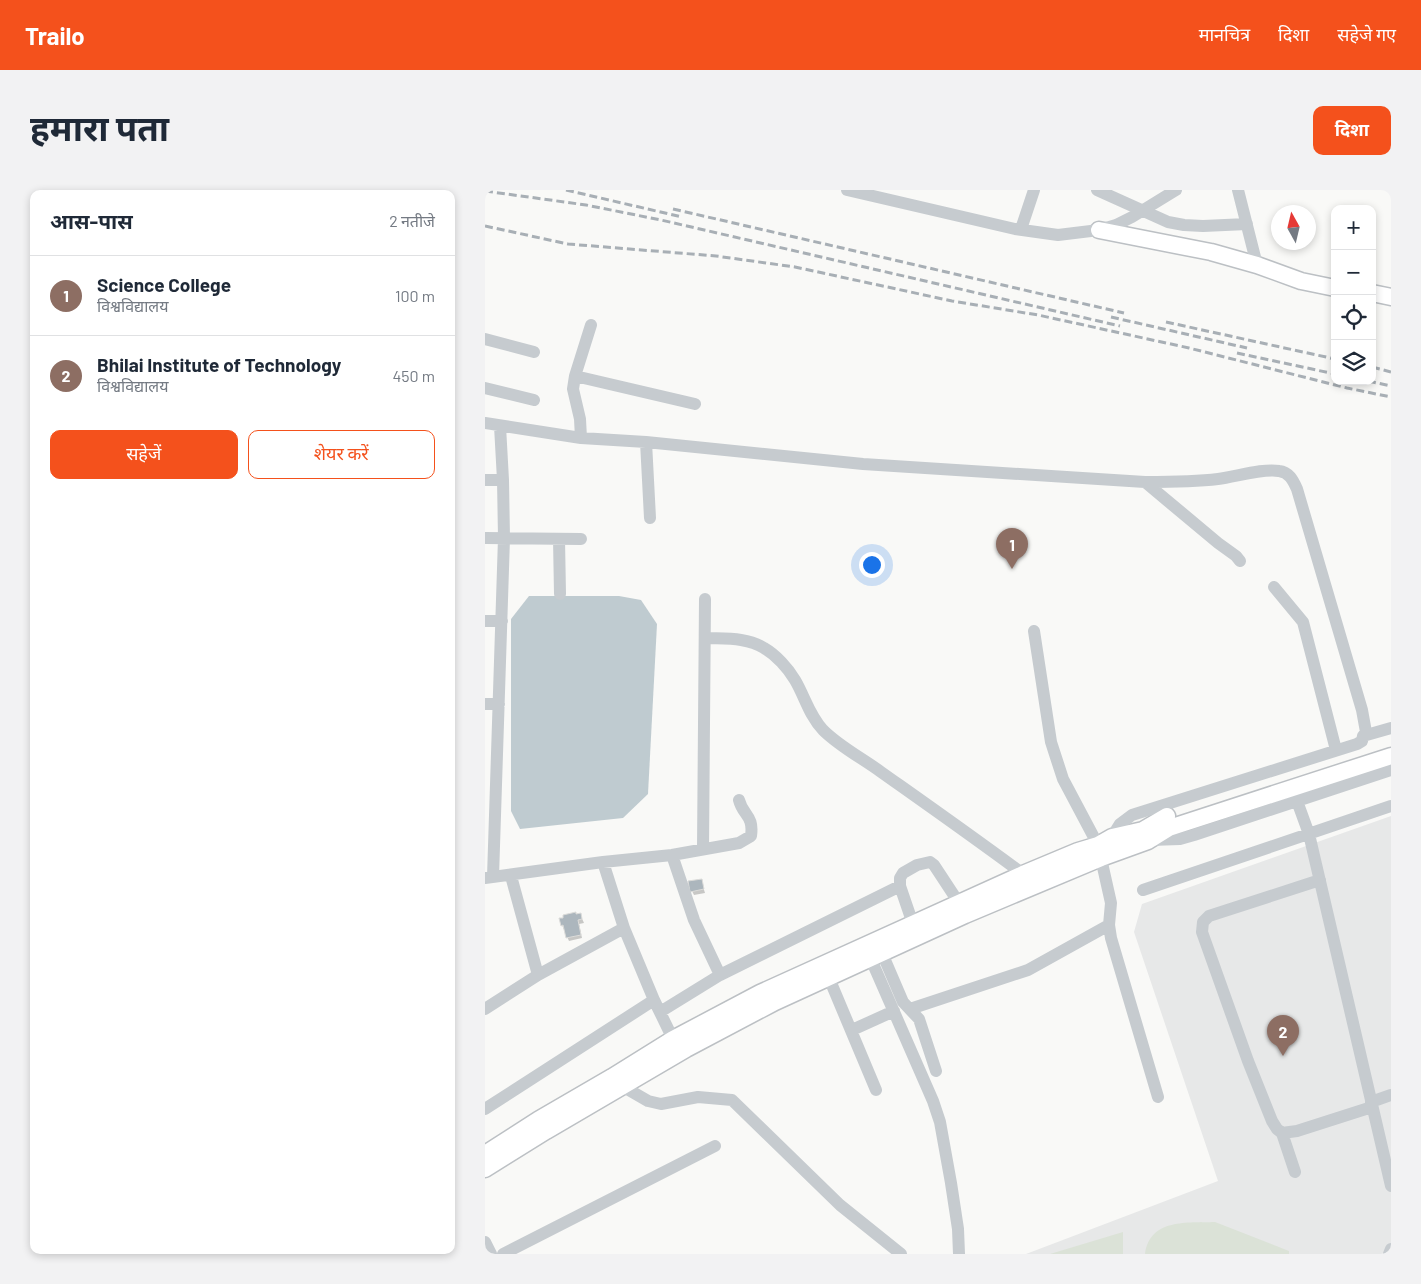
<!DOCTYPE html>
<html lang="hi">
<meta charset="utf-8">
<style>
:root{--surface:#fff;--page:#f2f2f3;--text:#1f2937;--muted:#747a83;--line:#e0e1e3;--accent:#f4511c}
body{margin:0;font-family:Barlow,"Noto Sans Devanagari",sans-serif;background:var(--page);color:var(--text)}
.controls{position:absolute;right:15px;top:15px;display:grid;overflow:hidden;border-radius:10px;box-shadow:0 2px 8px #0003}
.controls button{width:45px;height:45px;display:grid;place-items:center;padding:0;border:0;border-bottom:1px solid var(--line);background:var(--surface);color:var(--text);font:25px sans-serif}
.compass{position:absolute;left:786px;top:15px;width:45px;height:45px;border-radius:50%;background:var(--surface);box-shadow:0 2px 8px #0003;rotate:352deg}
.you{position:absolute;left:386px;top:374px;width:18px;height:18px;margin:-12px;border:4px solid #fff;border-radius:50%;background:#1a73e8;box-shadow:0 0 0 8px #1a73e833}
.badge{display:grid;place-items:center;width:32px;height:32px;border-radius:50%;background:var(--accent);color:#fff;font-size:16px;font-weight:700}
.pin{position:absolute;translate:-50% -41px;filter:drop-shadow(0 1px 2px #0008)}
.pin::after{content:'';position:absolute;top:26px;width:18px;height:15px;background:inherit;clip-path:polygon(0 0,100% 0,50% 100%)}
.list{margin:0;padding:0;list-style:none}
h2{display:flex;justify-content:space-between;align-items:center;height:65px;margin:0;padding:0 20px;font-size:21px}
h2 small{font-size:16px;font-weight:400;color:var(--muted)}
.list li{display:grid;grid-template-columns:32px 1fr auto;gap:15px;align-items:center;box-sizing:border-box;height:80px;padding:0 20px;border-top:1px solid var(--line)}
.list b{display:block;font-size:19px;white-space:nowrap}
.list p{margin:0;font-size:16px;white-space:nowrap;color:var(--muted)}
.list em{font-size:16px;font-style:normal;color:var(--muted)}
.actions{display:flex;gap:10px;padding:15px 20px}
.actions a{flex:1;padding:11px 0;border:1px solid var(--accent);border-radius:10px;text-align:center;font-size:18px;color:var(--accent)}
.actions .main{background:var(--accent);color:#fff}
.icon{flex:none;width:28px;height:28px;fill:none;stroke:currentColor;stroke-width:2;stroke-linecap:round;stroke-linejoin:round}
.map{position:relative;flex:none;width:906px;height:1064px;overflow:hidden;border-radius:10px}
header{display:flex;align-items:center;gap:30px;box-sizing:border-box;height:70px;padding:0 25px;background:var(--accent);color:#fff}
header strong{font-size:24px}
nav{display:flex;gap:28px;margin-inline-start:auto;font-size:18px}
.intro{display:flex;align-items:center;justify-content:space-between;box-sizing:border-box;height:120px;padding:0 30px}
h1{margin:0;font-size:35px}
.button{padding:12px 22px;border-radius:10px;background:var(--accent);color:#fff;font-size:18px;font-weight:700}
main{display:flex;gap:30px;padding:0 30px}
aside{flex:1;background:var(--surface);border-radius:10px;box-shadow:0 2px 8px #0003}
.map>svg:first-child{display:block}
.built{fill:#e7e8e8}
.green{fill:#dbe2d7}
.water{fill:#bfcbd0}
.shadow{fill:#0003}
.building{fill:#acb6bd;stroke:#dbdbd9}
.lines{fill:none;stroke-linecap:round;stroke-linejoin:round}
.major-casing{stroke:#bcc0c4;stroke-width:19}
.minor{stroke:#c6cbcf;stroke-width:12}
.major{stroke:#fff;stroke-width:16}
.rail{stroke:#a8afb5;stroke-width:3;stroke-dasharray:8 4;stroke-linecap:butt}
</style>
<header>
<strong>Trailo</strong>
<nav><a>मानचित्र</a><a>दिशा</a><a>सहेजे गए</a></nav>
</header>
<div class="intro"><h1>हमारा पता</h1><a class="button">दिशा</a></div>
<main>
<aside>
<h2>आस-पास<small>2 नतीजे</small></h2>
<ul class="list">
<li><span class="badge" style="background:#8d6e63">1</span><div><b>Science College</b><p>विश्वविद्यालय</p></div><em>100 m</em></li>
<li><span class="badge" style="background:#8d6e63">2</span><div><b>Bhilai Institute of Technology</b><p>विश्वविद्यालय</p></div><em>450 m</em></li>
</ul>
<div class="actions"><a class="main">सहेजें</a><a>शेयर करें</a></div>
</aside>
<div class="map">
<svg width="906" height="1064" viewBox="0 0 906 1064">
<rect width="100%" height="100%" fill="#f9f9f7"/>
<path class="built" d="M906,626V1064H541L733,991L649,742L657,714Z"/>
<path class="green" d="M730,1032L804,1061V1064H660C665,1028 703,1033 730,1032Z
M638,1042V1064H565Z"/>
<path class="water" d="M44,406H134L156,410L172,434L163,604L138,628L35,639L26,621V429Z"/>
<path class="shadow" d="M216,690L220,703L209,705L207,701Z
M95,724L99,733L94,734L97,748L84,751L77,735L91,725Z"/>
<path class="building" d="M217,689L219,699L205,702L203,691Z
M91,722V724L96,723L97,729L93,730L96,745L81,748L78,735L76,736L74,728H78V725Z"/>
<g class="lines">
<g class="major-casing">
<path id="major" d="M614,40L726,62L772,75L816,91L850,98
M887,103L906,107
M0,964L53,930L127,887L188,849L275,803L538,684L593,661L613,655L627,647L658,640L682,626
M0,979L61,941L201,859L290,812L480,725L616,668L663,651L684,638L906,566"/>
</g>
<path class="minor" d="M362,0L530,39L573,45L614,40L631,35L647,27L691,0
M612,0L683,32L699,35L718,36L762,34
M753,0L772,75
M536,39L549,0
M0,149L49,162
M90,186L210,214
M0,198L49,210
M0,233L96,248L161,252L378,274L660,292C684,292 709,292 733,289C750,287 778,278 794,281C804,282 808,290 812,299L877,520L881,542L878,546L877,551L872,554L647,625L635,634L627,647
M96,248L95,229L88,199L90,186L106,135
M161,252L165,328
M0,290H18
M660,292L733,353L751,366L755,371
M0,348L96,349
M74,349L75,404
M789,397L818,432L851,560
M0,431H17
M549,441L566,552L578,589L613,655L626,713L624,735L626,748L673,907
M220,448C239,449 262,447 279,458C291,465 303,478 310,490C320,507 324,525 338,540C355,557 377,568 396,582C444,616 491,649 538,684
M0,514H14
M878,546L906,538
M812,611L824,644L906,996
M665,650L695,649L709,645L906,580
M218,659L220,409
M187,665L209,730L235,785
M118,672L139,738L169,810
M26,686L53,785
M8,687L19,348L18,290L15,236
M0,688L118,672L187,665L254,653L266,646C269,625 258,626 254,610
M835,690L724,726L718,732L717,742L763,871L787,931L792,939L797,943L812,941L887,917
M658,700L906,616
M428,734L415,696V688L418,683L432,675L445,672L449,675L474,713
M397,763L418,812L434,829L451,881
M385,767L448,911L455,932L466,993L473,1039L474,1064
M344,788L391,900
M0,819L53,785L139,738
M425,819L543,780L624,735
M175,822L235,785L415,696
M367,840L409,821
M137,896L163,911L176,914L213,907L247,910L355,1015L416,1064
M886,912L906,905
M0,919L169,810L188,849
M797,943L810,982
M0,1052L6,1064
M18,1064L230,956
M904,1064L906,1059"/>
<use href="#major" class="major"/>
<path class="rail" d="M81,0L197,27
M0,1L101,15L176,30L635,136
M188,19L639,123
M0,36L83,54L231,66L310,77L467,111L553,125L704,158L862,198L906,207
M626,127L762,158
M681,132L850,169
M752,163L850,184
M887,177L906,182
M883,191L906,196"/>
</g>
</svg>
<div class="controls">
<button>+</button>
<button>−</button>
<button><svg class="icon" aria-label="locate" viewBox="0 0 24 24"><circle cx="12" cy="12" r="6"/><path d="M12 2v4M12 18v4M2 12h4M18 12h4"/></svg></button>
<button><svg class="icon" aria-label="layers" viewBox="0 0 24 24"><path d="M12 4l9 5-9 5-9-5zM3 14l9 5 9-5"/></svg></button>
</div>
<svg class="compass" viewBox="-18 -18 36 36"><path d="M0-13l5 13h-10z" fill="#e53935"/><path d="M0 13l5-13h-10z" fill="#747a83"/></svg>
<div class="you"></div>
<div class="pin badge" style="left:527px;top:379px;background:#8d6e63">1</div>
<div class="pin badge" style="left:798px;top:866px;background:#8d6e63">2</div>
</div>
</main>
